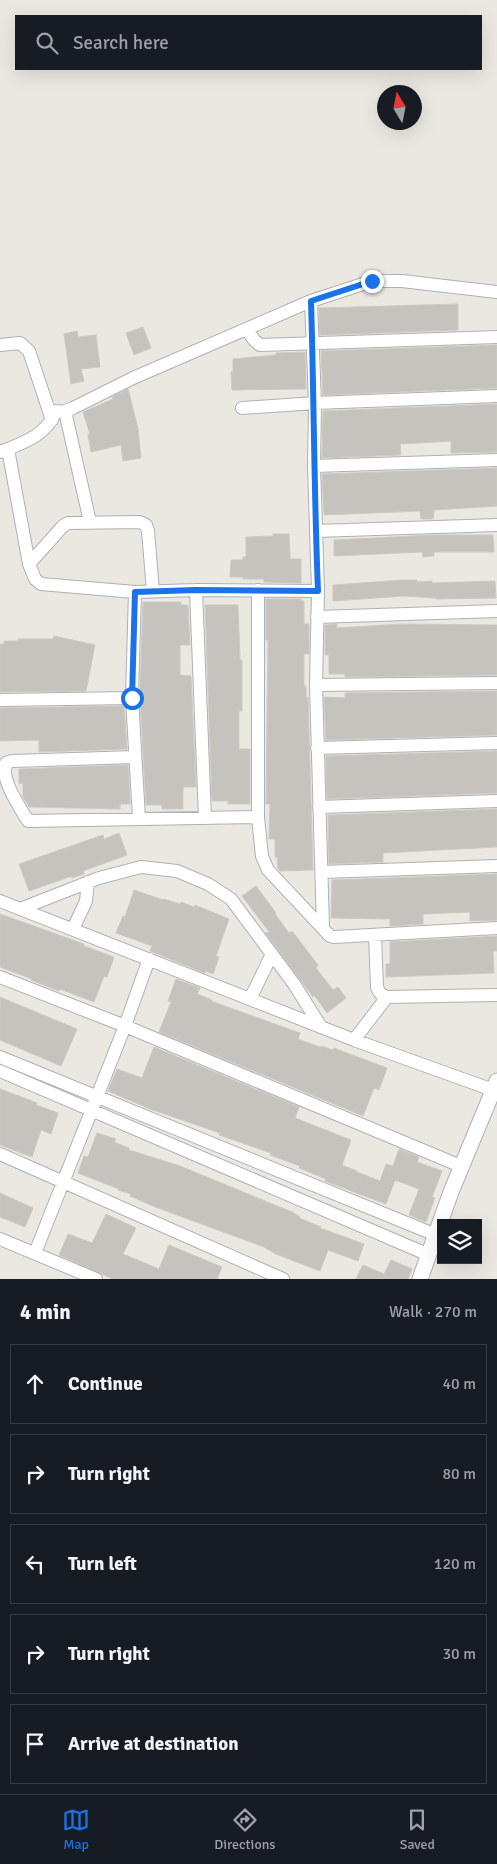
<!DOCTYPE html>
<meta charset="utf-8">
<style>
:root{--surface:#171b24;--page:#242831;--text:#f1f3f6;--muted:#9ea1a6;--line:#363941;--accent:#1a73e8}
body{margin:0;font-family:Signika,sans-serif;background:var(--page);color:var(--text)}
.controls{position:absolute;right:15px;bottom:15px;display:grid;overflow:hidden;border-radius:0px;box-shadow:0 5px 20px #0002}
.controls button{width:45px;height:45px;display:grid;place-items:center;padding:0;border:0;border-bottom:1px solid var(--line);background:var(--surface);color:var(--text);font:25px sans-serif}
.compass{position:absolute;left:377px;top:85px;width:45px;height:45px;border-radius:50%;background:var(--surface);box-shadow:0 5px 20px #0002;rotate:350deg}
.stop{position:absolute;width:15px;height:15px;margin:-11px;border:4px solid #1a73e8;border-radius:50%;background:#fff}
.stop.end{background:#1a73e8;border-color:#fff;box-shadow:0 1px 5px #0008}
.list{margin:0;padding:0;list-style:none}
h2{display:flex;justify-content:space-between;align-items:center;height:65px;margin:0;padding:0 20px;font-size:21px}
h2 small{font-size:16px;font-weight:400;color:var(--muted)}
.list li{display:grid;grid-template-columns:32px 1fr auto;gap:15px;align-items:center;box-sizing:border-box;height:80px;margin:0 10px 10px;padding:0 10px;border:1px solid var(--line);border-radius:0px}
.list b{display:block;font-size:19px;white-space:nowrap}
.list em{font-size:16px;font-style:normal;color:var(--muted)}
.icon{flex:none;width:28px;height:28px;fill:none;stroke:currentColor;stroke-width:2;stroke-linecap:round;stroke-linejoin:round}
.map{position:relative;flex:none;width:497px;height:1279px;overflow:hidden}
.search{position:absolute;background:var(--surface);box-shadow:0 5px 20px #0002;left:15px;right:15px;top:15px;height:55px;display:flex;align-items:center;gap:12px;box-sizing:border-box;padding:0 18px;border-radius:0px;color:var(--muted);font-size:19px}
.sheet{height:515px;background:var(--surface)}
nav{display:flex;justify-content:space-around;align-items:center;box-sizing:border-box;height:70px;border-top:1px solid var(--line);background:var(--surface);font-size:14px;color:var(--muted)}
nav a{display:grid;justify-items:center;gap:2px}
nav .on{color:var(--accent)}
.map>svg:first-child{display:block}
.building{fill:#c6c3be;stroke:#cecac0}
.lines{fill:none;stroke-linecap:round;stroke-linejoin:round}
.minor-casing{stroke:#aeb1b5;stroke-width:14}
.tertiary-casing{stroke:#aeb1b5;stroke-width:17}
.minor{stroke:#fff;stroke-width:12}
.tertiary{stroke:#fff;stroke-width:15}
.route{stroke:#1a73e8;stroke-width:6}
</style>
<div class="map">
<svg width="497" height="1279" viewBox="0 0 497 1279">
<rect width="100%" height="100%" fill="#eae8e1"/>
<path class="building" d="M458,304V330L320,335L319,308Z
M143,327L151,348L134,355L126,333Z
M77,331L78,337L96,335L100,367L81,369L84,381L71,384L64,334Z
M497,345V388L323,395L321,351Z
M305,352L306,389L232,390L231,372H233V359L276,355V353Z
M128,389L138,429L141,458L123,461L121,445L91,452L88,434H90L83,412L113,399L112,397Z
M497,404V452L451,453V441L437,442L400,444L401,455L322,458L323,411Z
M497,468V506L434,510L433,519H421L420,511L324,515L322,474Z
M273,534H289L290,559H301V583L264,582V579H243V577H230L231,560H243V557H246V537L273,536Z
M433,535H493L494,552H434V556L423,557L422,552L334,556V540Z
M403,580H417V582L432,581V583L495,581L496,598L436,599V598L405,596L333,601V585Z
M266,599H301V601H304V624H309V654H304V686H306V697H308L313,870L280,871L278,868L277,857H275V839H269L270,804H266L268,640H266Z
M143,602H181V605H188L190,645H180V675L191,676L196,787H184L183,789V809H162V805H146L140,698Z
M205,605H238L240,660H242V711H239V749H250V804H228V801H212Z
M337,624V628L401,624L497,625V675L345,677V674H329V655H325V625Z
M54,636L95,645L86,691L0,692V644H4V641H18V639H53Z
M497,691V735L326,740L324,697L345,698V693Z
M124,706L127,749L39,752V740L0,741V708Z
M497,751V793L327,799L326,756Z
M128,765L130,804H120V809L29,807L23,797V783L19,784V769Z
M497,809V847L383,853V862L329,864L328,815Z
M119,833L127,855L83,871L84,874L72,878V876L29,891L19,864L103,835L104,839Z
M497,874V920L470,921V912L423,914V924L390,926V919L331,918L332,880Z
M256,886L276,913L275,914L289,933L292,931L318,965L316,968L333,990L338,987L346,998L327,1013L314,995L313,997L307,989L265,932L270,933L242,896Z
M134,890L163,900L164,899L180,904L181,902L194,907L195,905L229,919L216,956L219,957L213,974L206,971L205,973L150,951L152,946L116,933L123,916L125,917Z
M0,914L84,944V946L114,957L107,977L104,976L94,1002L60,989L59,991L31,980L32,979L0,967Z
M497,936V951H493L494,973L386,977V964H390V942Z
M176,979L200,988L197,994L212,1000L211,1001L300,1033L298,1039L320,1047L321,1046L333,1050L334,1048L387,1068L379,1090L374,1088L363,1116L159,1032L171,1002L168,1001Z
M0,997L77,1029L61,1066L0,1040Z
M154,1047L299,1107L295,1118L351,1140L342,1165L357,1171V1172L380,1181L386,1164L393,1166L399,1149L419,1157L417,1162L442,1171L432,1197L435,1198L426,1222L409,1215L419,1189L395,1180L386,1204L325,1181L326,1179L299,1168L300,1166L270,1155L271,1153L219,1135L220,1133L150,1109L108,1091L117,1069L142,1078Z
M0,1089L27,1099L37,1103L36,1105L58,1113L51,1134L41,1130L32,1157L0,1145Z
M97,1133L116,1139L114,1142L129,1148V1150L180,1166L292,1212L300,1217L299,1218L321,1227L320,1228L364,1244L358,1261L328,1250L320,1271L276,1254L264,1247L158,1208L130,1196L131,1194L118,1190L119,1189L78,1173L84,1156L88,1157Z
M0,1193L33,1208L25,1227L0,1217Z
M106,1214L136,1228L123,1254L159,1269L169,1245L222,1267L217,1279H113L59,1255L68,1234L92,1243Z
M391,1260L412,1269L408,1279H356L363,1265L384,1274Z"/>
<g class="lines">
<g class="minor-casing">
<path id="minor" d="M311,301L315,403L314,466L318,591L316,685L323,928
M247,329L254,340L260,345L497,337
M0,345L20,343L29,351L52,420
M242,408L315,403L497,396
M65,411L90,522
M8,449L29,564
M0,452C23,443 46,436 56,411L62,412L73,408L133,378L311,301L372,281H402L497,292
M314,466L497,460
M316,531L497,525
M196,590L205,818
M258,590V817
M135,592L41,584L35,579L29,564L63,526L68,523L140,522L146,525L148,531L153,591
M317,617L497,611
M316,685L497,683
M0,700L132,698
M317,748L497,743
M135,757L12,761L6,763C0,779 19,806 28,821L258,817L262,856L268,870L330,936L334,937L497,928
M319,807L497,801
M139,818L132,698L135,592L196,590L318,591
M322,872L497,866
M0,901L354,1040L493,1090
M20,909L99,878L141,867L177,871L208,884L231,899L294,984L321,1027
M73,929L86,901L88,882
M375,936L377,987C379,993 381,995 387,997L497,995
M0,977L125,1026L463,1167
M250,999L272,954
M354,1040L387,997
M0,1057L436,1235
M0,1071L429,1255
M0,1154L283,1279
M0,1239L96,1279
M35,1253L125,1026L149,959"/>
</g>
<g class="tertiary-casing">
<path id="tertiary" d="M420,1279L451,1192L497,1081"/>
</g>
<use href="#minor" class="minor"/>
<use href="#tertiary" class="tertiary"/>
</g>
<g class="lines">
<path class="route" d="M132,698L135,592L196,590L318,591C314,495 314,398 311,301L372,281"/>
</g>
</svg>
<div class="controls">
<button><svg class="icon" aria-label="layers" viewBox="0 0 24 24"><path d="M12 4l9 5-9 5-9-5zM3 14l9 5 9-5"/></svg></button>
</div>
<svg class="compass" viewBox="-18 -18 36 36"><path d="M0-13l5 13h-10z" fill="#e53935"/><path d="M0 13l5-13h-10z" fill="#9ea1a6"/></svg>
<div class="stop" style="left:132px;top:698px"></div>
<div class="stop end" style="left:372px;top:281px"></div>
<div class="search"><svg class="icon" aria-label="search" viewBox="0 0 24 24"><circle cx="10" cy="10" r="6"/><path d="M15 15l6 6"/></svg>Search here</div>
</div>
<section class="sheet">
<h2>4 min<small>Walk · 270 m</small></h2>
<ul class="list">
<li><svg class="icon" aria-label="ahead" viewBox="0 0 24 24"><path d="M12 20V5M6 11l6-6 6 6"/></svg><div><b>Continue</b></div><em>40 m</em></li>
<li><svg class="icon" aria-label="right" viewBox="0 0 24 24"><path d="M7 20v-9h11M14 6l5 5-5 5"/></svg><div><b>Turn right</b></div><em>80 m</em></li>
<li><svg class="icon" aria-label="left" viewBox="0 0 24 24"><path d="M17 20v-9H6M10 6l-5 5 5 5"/></svg><div><b>Turn left</b></div><em>120 m</em></li>
<li><svg class="icon" aria-label="right" viewBox="0 0 24 24"><path d="M7 20v-9h11M14 6l5 5-5 5"/></svg><div><b>Turn right</b></div><em>30 m</em></li>
<li><svg class="icon" aria-label="arrive" viewBox="0 0 24 24"><path d="M6 21V4h12l-3 4 3 4H6"/></svg><div><b>Arrive at destination</b></div></li>
</ul>
</section>
<nav>
<a class="on"><svg class="icon" aria-label="map" viewBox="0 0 24 24"><path d="M3 6l6-2 6 2 6-2v14l-6 2-6-2-6 2zM9 4v14M15 6v14"/></svg>Map</a>
<a><svg class="icon" aria-label="directions" viewBox="0 0 24 24"><path d="M12 3l9 9-9 9-9-9zM9 14v-3h6M13 9l2 2-2 2"/></svg>Directions</a>
<a><svg class="icon" aria-label="saved" viewBox="0 0 24 24"><path d="M7 4h10v16l-5-4-5 4z"/></svg>Saved</a>
</nav>
